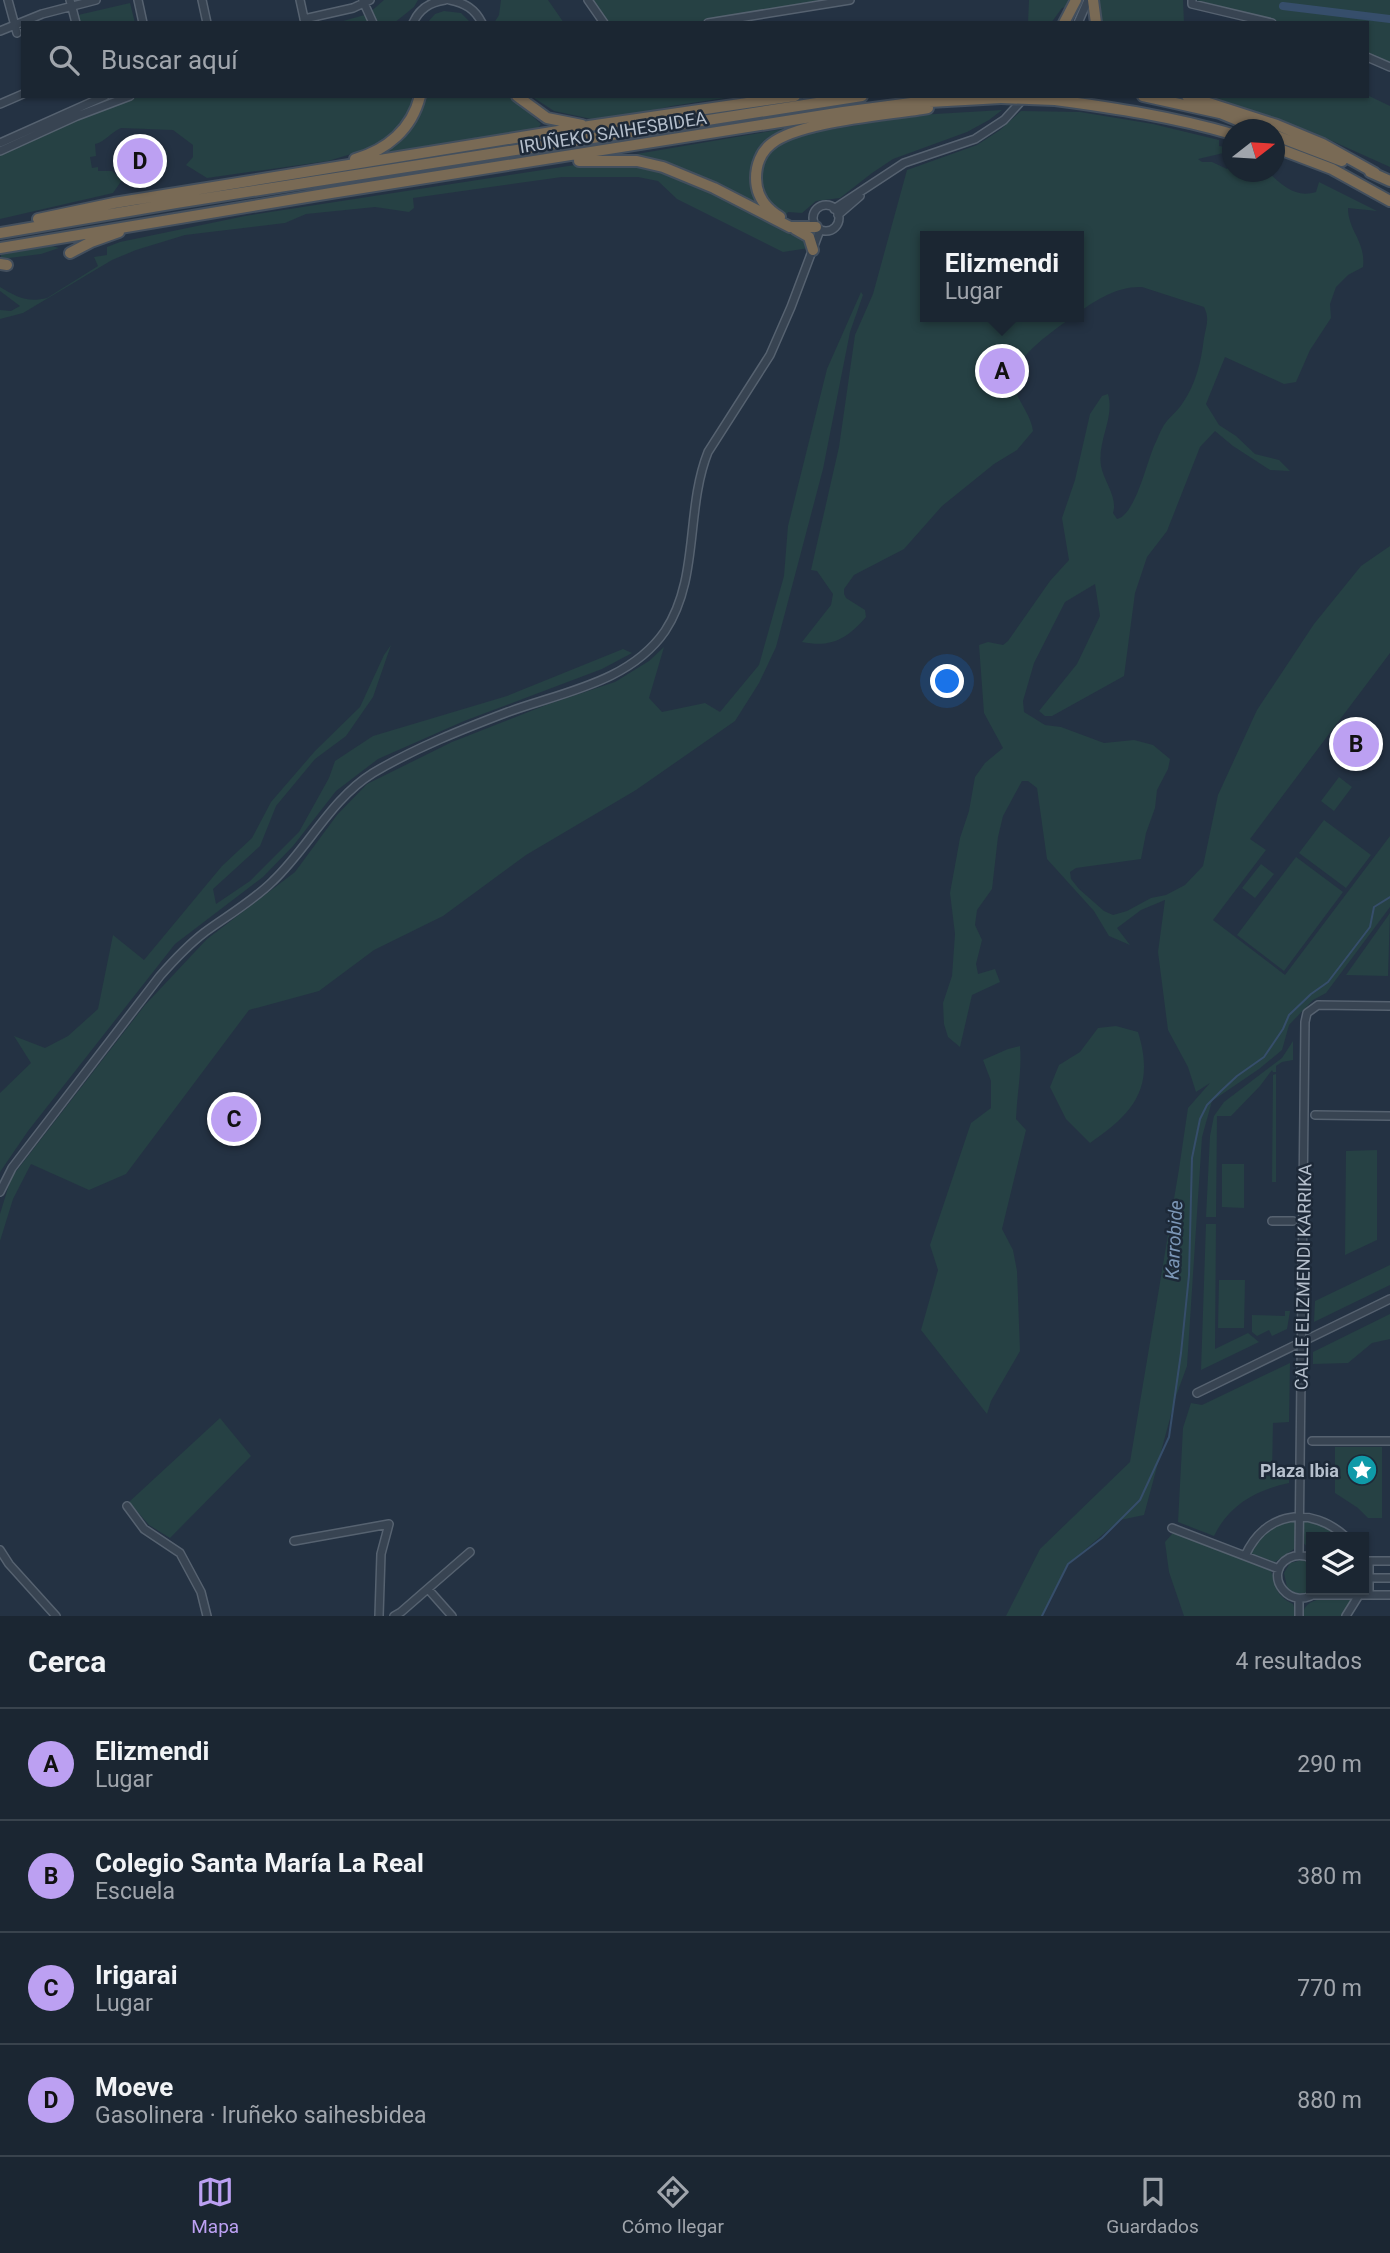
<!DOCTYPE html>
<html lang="es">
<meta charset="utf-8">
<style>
:root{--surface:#1b2632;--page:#28323e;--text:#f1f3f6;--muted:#a0a5ac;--line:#39434d;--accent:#bca0f2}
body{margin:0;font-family:Roboto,sans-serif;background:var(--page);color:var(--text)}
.controls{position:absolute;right:21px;bottom:21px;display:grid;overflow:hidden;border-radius:0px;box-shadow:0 2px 5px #0004}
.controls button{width:63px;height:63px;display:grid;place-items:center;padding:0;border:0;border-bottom:2px solid var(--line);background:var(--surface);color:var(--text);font:35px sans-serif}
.compass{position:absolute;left:1222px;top:119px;width:63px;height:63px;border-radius:50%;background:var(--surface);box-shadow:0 2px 5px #0004;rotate:73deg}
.you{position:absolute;left:948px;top:682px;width:24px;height:24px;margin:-18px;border:5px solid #fff;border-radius:50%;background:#1a73e8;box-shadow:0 0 0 10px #1a73e833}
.badge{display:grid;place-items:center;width:46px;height:46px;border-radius:50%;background:var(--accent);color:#111;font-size:23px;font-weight:700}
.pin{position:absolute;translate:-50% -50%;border:4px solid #fff;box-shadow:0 2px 7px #0006}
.popup{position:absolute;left:920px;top:231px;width:164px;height:91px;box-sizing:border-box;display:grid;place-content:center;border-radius:0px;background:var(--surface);filter:drop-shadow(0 2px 5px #0005);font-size:23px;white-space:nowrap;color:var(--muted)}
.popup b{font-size:26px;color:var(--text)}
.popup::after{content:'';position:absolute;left:50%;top:100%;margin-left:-14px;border:14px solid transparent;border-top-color:var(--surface)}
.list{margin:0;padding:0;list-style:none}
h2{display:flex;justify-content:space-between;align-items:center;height:91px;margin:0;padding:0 28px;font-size:30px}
h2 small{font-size:23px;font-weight:400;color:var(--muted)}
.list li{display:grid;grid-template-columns:46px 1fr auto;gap:21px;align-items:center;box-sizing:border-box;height:112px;padding:0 28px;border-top:2px solid var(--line)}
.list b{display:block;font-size:26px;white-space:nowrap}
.list p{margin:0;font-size:23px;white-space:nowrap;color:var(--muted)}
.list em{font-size:23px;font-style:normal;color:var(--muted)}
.icon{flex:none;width:38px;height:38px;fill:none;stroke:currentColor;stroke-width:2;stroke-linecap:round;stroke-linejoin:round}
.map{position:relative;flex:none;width:1390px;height:1616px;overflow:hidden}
.search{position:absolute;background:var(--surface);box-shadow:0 2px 5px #0004;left:21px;right:21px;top:21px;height:77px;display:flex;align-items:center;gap:18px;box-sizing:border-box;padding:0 24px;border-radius:0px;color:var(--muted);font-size:26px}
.sheet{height:539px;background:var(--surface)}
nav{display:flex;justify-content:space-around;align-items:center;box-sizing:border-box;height:98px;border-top:2px solid var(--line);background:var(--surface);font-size:19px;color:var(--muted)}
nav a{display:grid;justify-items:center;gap:4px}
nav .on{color:var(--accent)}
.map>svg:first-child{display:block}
.green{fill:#264144}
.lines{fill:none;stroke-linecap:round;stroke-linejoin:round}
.stream{stroke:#364e6b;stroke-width:2}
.canal{stroke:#364e6b;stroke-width:8}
.minor-casing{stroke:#566270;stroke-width:10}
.highway-casing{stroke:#434f5d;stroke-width:14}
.minor{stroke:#384452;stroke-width:7}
.highway{stroke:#796a55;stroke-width:10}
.highway-bridge-casing{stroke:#434f5d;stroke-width:14;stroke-linecap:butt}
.highway-bridge{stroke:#796a55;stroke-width:10}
.labels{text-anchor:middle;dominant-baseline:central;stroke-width:5;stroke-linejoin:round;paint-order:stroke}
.street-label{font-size:18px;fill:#b5bfcc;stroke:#1d2938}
.poi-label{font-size:18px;font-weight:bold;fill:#b5bfcc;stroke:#1d2938;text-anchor:end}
.water-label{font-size:19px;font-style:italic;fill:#7b96b6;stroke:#1d2938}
</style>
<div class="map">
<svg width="1390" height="1616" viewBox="0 0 1390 1616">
<rect width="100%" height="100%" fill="#243243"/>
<path class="green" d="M384,0H418L414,7L394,23H336L368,14Z
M501,0H548L564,23H494L499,15Z
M591,0H831L689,23H608Z
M1029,0H1070L1067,7L1062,8L1051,23H1028Z
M1096,0H1183L1184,23H1102Z
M1196,0H1390V63L1367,54V23H1282Z
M130,3L135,23H79L78,15Z
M444,11L461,13L471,23H427L435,14Z
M1367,95L1390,106V167L1312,132L1208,96Z
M142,96H412L410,108L398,127L381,142L358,152L328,161L207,178L186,165L193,157V145L173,130L121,128C111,132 105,142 95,144L96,156L90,157L92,168L98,167V171H112L122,180L113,193L0,219V154L87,114Z
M423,96H511L541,124L538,128L388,153L385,151C406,138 414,118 423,96Z
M531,96H738L672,106L624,117L591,119L554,111Z
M1002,110L989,120L967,132L893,159L872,173L840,198L816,201L802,213L788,212L786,215L775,210L766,201L762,189L760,173L767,154L778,144L798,135L919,115Z
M1021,111L1080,112L1153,124L1219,140V146L1231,148L1232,151L1198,159L1202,162H1212L1227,169L1232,163V172H1273L1270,174C1284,187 1297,198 1316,192L1319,182L1377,211L1348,208C1348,231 1366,241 1363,267L1348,275L1336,287L1330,304L1331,318L1310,350L1296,382L1284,384L1225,357L1206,404L1219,425L1236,436L1255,454L1279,460L1290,471L1270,470L1233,446L1215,431L1200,447L1167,531L1147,557L1135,593L1124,676L1052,716H1045L1039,711L1077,664L1100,616L1095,584L1065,602L1034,663L1023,701L1024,712L1045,725L1061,727L1104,743L1134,740L1153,745L1170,759L1168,769L1157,790L1155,808L1146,833L1141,859L1076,868L1070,872L1071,879L1079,889L1104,911L1113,915L1127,911L1151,898L1166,895L1185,885L1203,866L1218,795L1257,710L1314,624L1361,566L1390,546V653L1250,839L1266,850L1213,920L1285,975L1390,836V907L1326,993L1313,1000L1289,1025L1282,1050L1259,1069L1212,1101L1202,1137L1187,1366L1176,1396L1144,1515L1120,1520L1068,1564L1042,1616H1006L1040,1549L1130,1462L1179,1169L1188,1108L1210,1083L1196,1092L1188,1067L1168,1030L1158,952L1165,900L1141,910L1117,928L1130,945L1109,936L1094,911L1047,859L1037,788L1028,781H1022L1003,816L998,837L992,889L977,910L975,925L982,940L976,964L978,974L995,969L1000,982L972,995L960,1047L948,1037L944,1024L943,1003L952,976L955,934L950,893L960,838L969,811L975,777L985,763L1003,748L984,713L979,645L988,642L1003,645L1008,641L1050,581L1069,560L1062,518L1075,480L1090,414L1102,396L1108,394C1115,418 1097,441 1101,466C1104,482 1118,497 1113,513L1117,519C1136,515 1147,460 1155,444C1158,438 1160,431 1164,425C1169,417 1177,412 1182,404C1196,384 1201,362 1204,338C1206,326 1210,319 1204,307L1142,287C1118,286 1098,299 1079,312V236H925V317H1072C1054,331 1009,359 1014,385C1017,401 1031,414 1033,431L1017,450L994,464L942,506L904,549L854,575L844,589V594L846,598L865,610L866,617C847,639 831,648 802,642L831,605L833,594L817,571L811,570L839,447L855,335L873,294L907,170L977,145L1000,130Z
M800,126C750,153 745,154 763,209L703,177L675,167L625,156Z
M588,163C606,164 625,163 642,167C698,179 750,210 801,235L809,248L783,252L677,199L658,181L638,177H562L413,198L414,208L409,212L375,207L306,214L285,223L185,235L136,250L112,260L23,313L0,319V310L11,311L20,306L0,291V287C17,297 27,303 47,298L98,266L94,257L107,255V247L120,242L245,216Z
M48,245L59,248L41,254L1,259V255Z
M861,292L863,295L850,332L823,469L776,647L759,683L735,721L636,790L526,855L443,916L374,950L319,991L249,1010L126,1174L89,1190L31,1164L13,1199L0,1241V1214L11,1178L145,1005L207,939L295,872L337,815L367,784L452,742L546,705L615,682L649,661L664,647L649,698L662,712L705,703L720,712L759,665L784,576L788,526L827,369Z
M391,645L373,697L346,736L315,759L276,806L260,846L213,889L216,904L250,881L299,832L329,778L335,761L373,736L507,696L623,649L632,653L602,669L464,721L378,759L336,791L293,846L263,877L175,944L28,1131L0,1172V1093L31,1063L14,1036L45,1048L68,1036L98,1009L113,935L144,960L222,866L252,838L271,802L315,751L360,707L384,655Z
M1339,777L1352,787L1334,811L1321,801Z
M1324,820L1371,855L1346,888L1299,853Z
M1296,857L1343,892L1284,971L1237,935Z
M1261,864L1274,874L1255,898L1242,888Z
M1390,913L1388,976L1346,975Z
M1116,1026L1138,1032C1155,1087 1135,1112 1090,1143L1066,1119L1050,1087L1059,1065L1080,1052L1098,1028Z
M1293,1041V1060L1282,1062L1276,1066V1072H1273L1272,1070L1260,1086L1231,1116H1217L1216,1217H1206L1210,1136L1214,1116L1224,1102L1282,1058Z
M1020,1046C1022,1071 1017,1094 1016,1119L1026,1130L1002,1229L1013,1250L1017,1271L1020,1351L991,1401L987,1414L921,1330L938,1270L930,1245L971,1123L991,1108V1081L983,1060L1008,1049Z
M1276,1074V1182H1272L1273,1075Z
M1377,1150V1240L1345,1255L1346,1151Z
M1222,1164H1244V1208L1222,1207Z
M1206,1224H1216L1215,1349L1248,1333L1259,1342L1201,1370Z
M1390,1265V1285L1314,1322L1315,1301Z
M1219,1280H1245L1244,1328H1218Z
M1285,1311H1290L1287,1329L1272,1336L1269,1330L1257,1336L1252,1332V1315L1285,1316Z
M1390,1314V1339L1372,1343L1348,1363L1313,1364V1352Z
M1290,1363L1289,1422L1273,1423L1272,1472H1267V1476L1289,1477V1483C1256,1490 1229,1505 1214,1536L1178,1522L1183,1428L1191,1403L1202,1405Z
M220,1418L251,1456L170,1538L149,1525L129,1502Z
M1335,1447H1382V1518H1368L1358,1508L1335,1493Z
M1294,1520L1297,1522V1546L1294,1549L1275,1562L1250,1553C1257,1532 1274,1525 1294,1520Z
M1308,1520L1325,1524L1342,1537H1311V1552L1303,1542V1523Z
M1179,1532L1269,1568C1279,1584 1271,1593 1293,1604L1297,1616H1184L1169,1572L1165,1542L1172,1534Z
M1302,1560L1311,1564V1590C1302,1596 1294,1594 1287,1587L1284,1573L1290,1563Z
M1321,1599L1354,1600L1343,1616H1303C1303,1605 1311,1601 1321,1599Z"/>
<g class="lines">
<path class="stream" d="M1042,1616L1068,1564L1102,1538L1140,1500L1169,1437L1181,1353L1189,1275L1192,1158L1200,1119L1207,1105L1221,1091L1237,1076L1264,1057L1283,1029L1289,1015L1311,994L1328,982L1370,927L1374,907L1390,897"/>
<path class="canal" d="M1283,6L1390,19"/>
<g class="minor-casing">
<path id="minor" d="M8,0L17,33
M70,0L76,23
M138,0L143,23
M202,0L207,23
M300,0L305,23
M450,0C465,3 475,9 482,23
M588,0L604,23
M1192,0V4L1272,23
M363,1L373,23
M304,19L353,8L370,0
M413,23C419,9 430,2 445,0
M708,23L850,0
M1078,23L1088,0
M0,31L42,14L96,0
M1367,57L1390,67
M0,104L23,94
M0,143L105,96
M0,151L77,116L130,96
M813 218a13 13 0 1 1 26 0a13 13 0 1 1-26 0Z
M834,209L904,163L975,139L1004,120L1025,97
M838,215L860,196
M1315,1115L1390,1116
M0,1192L12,1168L160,976C174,960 188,945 205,932C227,916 253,901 273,881C308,848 331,799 373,773C415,748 463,729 508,712C563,692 630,682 665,631C700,578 685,510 708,452L770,355L791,307L820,230
M1272,1221H1293
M1197,1393L1390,1299
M1312,1441H1390
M127,1506L144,1529L180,1553L201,1592L207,1616
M1172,1528L1279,1569
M294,1541L389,1524L381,1554L379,1616
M0,1550L9,1564L56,1616
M1299,1555L1305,1022L1307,1013L1318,1005L1390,1006
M1245,1556C1265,1511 1311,1505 1346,1537
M1311,1558C1304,1555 1297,1554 1289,1558C1260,1574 1292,1616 1319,1590
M1364,1561H1390
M1369,1578H1390
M428,1589L452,1616
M1369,1592V1564
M1314,1595H1390
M394,1616L401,1612L470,1552
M1299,1616V1600
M1346,1616L1359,1595"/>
</g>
<g class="highway-casing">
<path id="highway" d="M1093,0L1096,23
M1064,23L1076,0
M517,96L547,118L582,125
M1143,96L1220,113L1261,130
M1187,96L1277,125L1323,144L1375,173
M1055,100C1115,108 1174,117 1232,134
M1274,135L1342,161
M1274,147L1332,169L1390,201
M355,159C387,150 412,129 420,96
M579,161H637L663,167L714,188L790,227H816
M1370,172L1390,181
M780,217C765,208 756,195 756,178C756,165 761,152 771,144C799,121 890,115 928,108
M38,219L114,203L589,126L795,96
M795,229L809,237L813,250
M0,233L176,203L862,96
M0,248L331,193L843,112L911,103L1001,98
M70,253L91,242L119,232
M0,264L7,265"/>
</g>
<use href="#minor" class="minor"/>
<use href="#highway" class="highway"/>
<g class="highway-bridge-casing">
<path id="highway-bridge" d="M1001,98L1055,100"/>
</g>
<use href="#highway-bridge" class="highway-bridge"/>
</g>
<defs>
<g id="sight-disc" transform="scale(1.575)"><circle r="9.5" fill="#0f9aa8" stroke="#1d2938"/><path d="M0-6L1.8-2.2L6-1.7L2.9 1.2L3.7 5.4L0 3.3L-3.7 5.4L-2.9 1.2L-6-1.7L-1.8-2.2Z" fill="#fff"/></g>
</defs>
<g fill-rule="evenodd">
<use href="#sight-disc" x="1362" y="1470"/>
</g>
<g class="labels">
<g class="street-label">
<text transform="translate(613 132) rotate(-9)">IRUÑEKO SAIHESBIDEA</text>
<text transform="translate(1303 1277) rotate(-89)">CALLE ELIZMENDI KARRIKA</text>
</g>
<g class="poi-label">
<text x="1339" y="1470">Plaza Ibia</text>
</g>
<g class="water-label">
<text transform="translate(1174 1240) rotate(-87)">Karrobide</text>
</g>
</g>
</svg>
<div class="controls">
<button><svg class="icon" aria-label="layers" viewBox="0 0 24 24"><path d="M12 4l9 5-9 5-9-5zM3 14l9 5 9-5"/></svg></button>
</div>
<svg class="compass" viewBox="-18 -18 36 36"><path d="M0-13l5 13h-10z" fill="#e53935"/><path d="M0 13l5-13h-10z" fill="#a0a5ac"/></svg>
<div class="you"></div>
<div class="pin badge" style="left:1002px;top:371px">A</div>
<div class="popup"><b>Elizmendi</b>Lugar</div>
<div class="pin badge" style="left:1356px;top:744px">B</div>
<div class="pin badge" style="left:234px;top:1119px">C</div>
<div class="pin badge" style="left:140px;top:161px">D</div>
<div class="search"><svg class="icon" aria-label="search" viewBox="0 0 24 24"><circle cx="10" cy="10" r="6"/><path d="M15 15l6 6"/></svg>Buscar aquí</div>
</div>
<section class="sheet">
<h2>Cerca<small>4 resultados</small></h2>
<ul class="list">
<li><span class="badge">A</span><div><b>Elizmendi</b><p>Lugar</p></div><em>290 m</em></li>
<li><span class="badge">B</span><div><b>Colegio Santa María La Real</b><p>Escuela</p></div><em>380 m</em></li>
<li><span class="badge">C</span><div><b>Irigarai</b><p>Lugar</p></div><em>770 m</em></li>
<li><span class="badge">D</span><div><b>Moeve</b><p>Gasolinera · Iruñeko saihesbidea</p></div><em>880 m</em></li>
</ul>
</section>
<nav>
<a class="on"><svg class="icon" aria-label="map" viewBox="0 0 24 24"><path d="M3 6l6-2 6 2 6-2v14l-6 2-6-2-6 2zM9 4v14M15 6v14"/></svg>Mapa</a>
<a><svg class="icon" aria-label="directions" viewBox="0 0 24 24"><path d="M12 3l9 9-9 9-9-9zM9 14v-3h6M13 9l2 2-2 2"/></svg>Cómo llegar</a>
<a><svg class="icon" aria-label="saved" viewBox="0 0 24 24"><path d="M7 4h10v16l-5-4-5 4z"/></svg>Guardados</a>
</nav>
